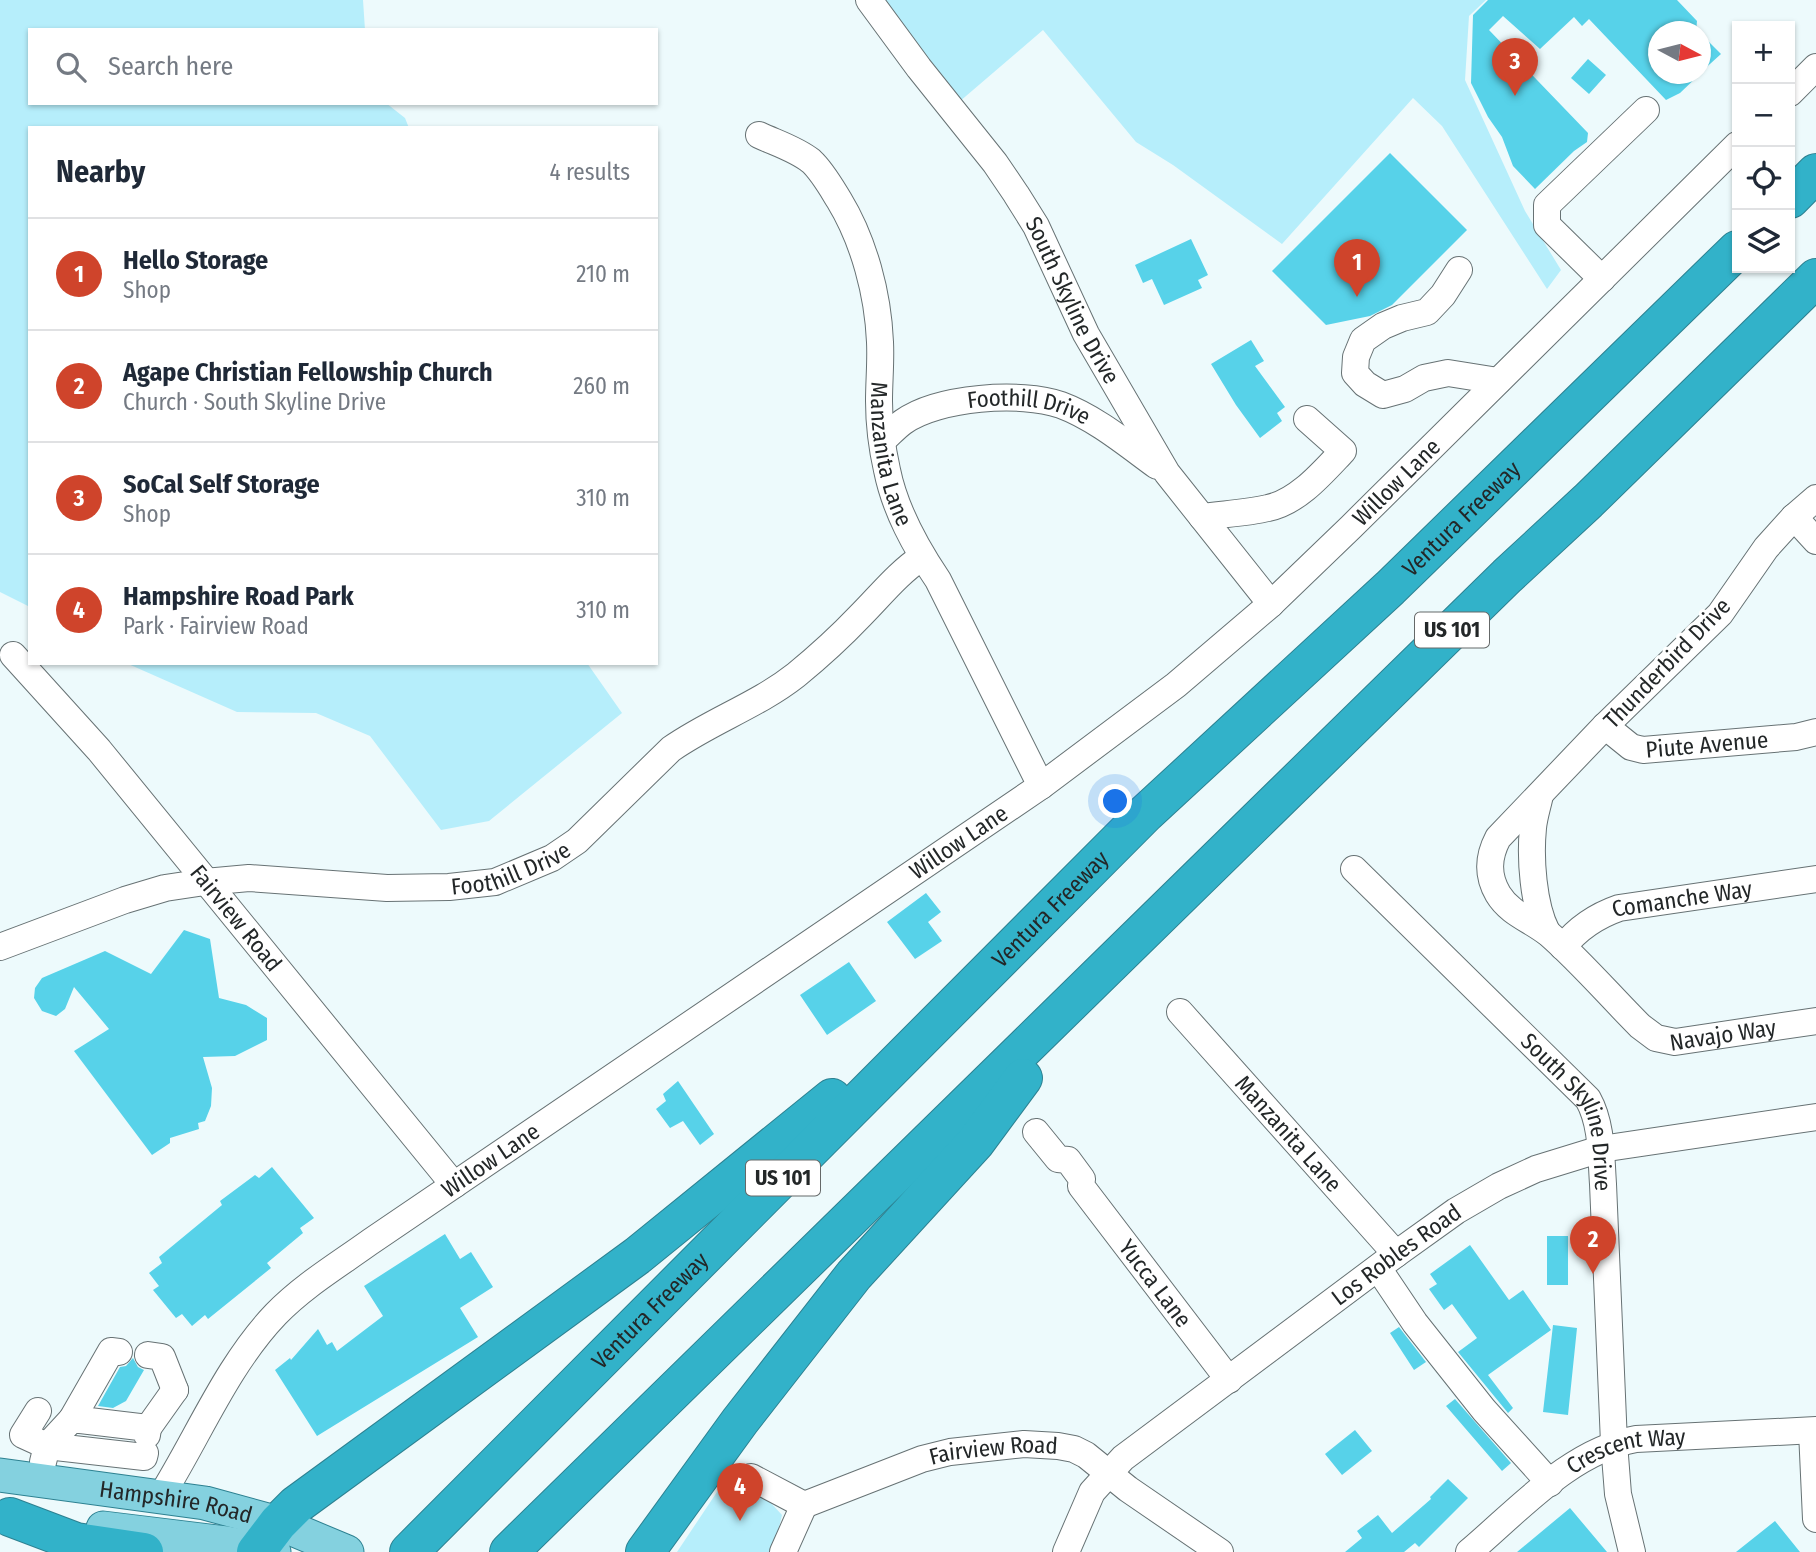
<!DOCTYPE html>
<meta charset="utf-8">
<style>
:root{--surface:#fff;--page:#f6f6f7;--text:#1f2937;--muted:#747a83;--line:#e0e1e3;--accent:#cf442b}
body{margin:0;font-family:"Fira Sans Condensed",sans-serif;background:var(--page);color:var(--text)}
.controls{position:absolute;right:21px;top:21px;display:grid;overflow:hidden;border-radius:0px;box-shadow:0 2px 5px #0004}
.controls button{width:63px;height:63px;display:grid;place-items:center;padding:0;border:0;border-bottom:2px solid var(--line);background:var(--surface);color:var(--text);font:35px sans-serif}
.compass{position:absolute;left:1648px;top:21px;width:63px;height:63px;border-radius:50%;background:var(--surface);box-shadow:0 2px 5px #0004;rotate:97deg}
.you{position:absolute;left:1116px;top:802px;width:24px;height:24px;margin:-18px;border:5px solid #fff;border-radius:50%;background:#1a73e8;box-shadow:0 0 0 10px #1a73e833}
.badge{display:grid;place-items:center;width:46px;height:46px;border-radius:50%;background:var(--accent);color:#fff;font-size:23px;font-weight:700}
.pin{position:absolute;translate:-50% -58px;filter:drop-shadow(0 2px 4px #0008)}
.pin::after{content:'';position:absolute;top:37px;width:24px;height:21px;background:inherit;clip-path:polygon(0 0,100% 0,50% 100%)}
.list{margin:0;padding:0;list-style:none}
h2{display:flex;justify-content:space-between;align-items:center;height:91px;margin:0;padding:0 28px;font-size:30px}
h2 small{font-size:23px;font-weight:400;color:var(--muted)}
.list li{display:grid;grid-template-columns:46px 1fr auto;gap:21px;align-items:center;box-sizing:border-box;height:112px;padding:0 28px;border-top:2px solid var(--line)}
.list b{display:block;font-size:26px;white-space:nowrap}
.list p{margin:0;font-size:23px;white-space:nowrap;color:var(--muted)}
.list em{font-size:23px;font-style:normal;color:var(--muted)}
.icon{flex:none;width:38px;height:38px;fill:none;stroke:currentColor;stroke-width:2;stroke-linecap:round;stroke-linejoin:round}
.map{position:relative;flex:none;width:1816px;height:1552px;overflow:hidden}
.search{position:absolute;background:var(--surface);box-shadow:0 2px 5px #0004;left:28px;top:28px;width:630px;height:77px;display:flex;align-items:center;gap:18px;box-sizing:border-box;padding:0 24px;border-radius:0px;color:var(--muted);font-size:26px}
.panel{position:absolute;background:var(--surface);box-shadow:0 2px 5px #0004;left:28px;top:126px;width:630px;height:539px;border-radius:0px}
.map>svg:first-child{display:block}
.green{fill:#b6eefb}
.building{fill:#57d2e9}
.lines{fill:none;stroke-linecap:round;stroke-linejoin:round}
.minor-casing{stroke:#677274;stroke-width:28}
.major-casing{stroke:#2d8191;stroke-width:35}
.highway-casing{stroke:#2d8191;stroke-width:40}
.minor{stroke:#fff;stroke-width:26}
.major{stroke:#84d1df;stroke-width:33}
.highway{stroke:#32b2c9;stroke-width:38}
.labels{text-anchor:middle;dominant-baseline:central;stroke-width:6;stroke-linejoin:round;paint-order:stroke}
.shield{fill:#fff;stroke:#656868;stroke-width:2}
.shield-label{font-size:21px;font-weight:bold;fill:#232728}
.street-label{font-size:23px;fill:#232728;stroke:#fff}
</style>
<div class="map">
<svg width="1816" height="1552" viewBox="0 0 1816 1552">
<rect width="100%" height="100%" fill="#edfafc"/>
<path class="green" d="M0,0H363L365,30H30V103H386L405,118L409,128H30V607L0,592Z
M869,0H1486L1469,16L1465,80L1525,211L1561,270L1547,289L1442,126L1413,98L1282,244L1173,165L1136,142L1043,30L952,108Z
M126,663H587L622,713L489,821L441,830L370,736L316,713L237,712Z
M725,1480L769,1501L782,1515L777,1536L770,1552H677Z"/>
<path class="building" d="M1488,0H1677L1697,21L1696,32H1658V74H1700L1680,93L1666,100L1589,19L1582,26L1574,17L1540,49L1503,16L1489,30L1588,133L1587,142L1574,151L1535,189L1513,166L1502,137L1488,117L1471,83L1473,15Z
M1700,33L1721,54L1700,73Z
M1588,59L1606,75L1589,94L1571,78Z
M1390,153L1467,230L1392,305L1370,316L1326,325L1272,271Z
M1191,239L1208,275L1198,280L1202,288L1164,305L1152,279L1143,283L1135,265Z
M1251,340L1264,361L1255,366L1285,407L1277,413L1282,421L1260,438L1236,405L1211,364Z
M926,893L941,912L928,922L942,941L915,959L887,922Z
M184,930L210,939L219,998L246,1005L267,1018V1040L235,1056L203,1057L212,1088L211,1106L205,1121L198,1123L199,1129L170,1138V1143L152,1155L74,1051L109,1029L74,987L65,1009L56,1016L42,1011L34,998L35,988L42,978L105,951L151,974Z
M849,962L876,1001L827,1035L800,995Z
M678,1081L714,1134L700,1145L683,1121L670,1128L656,1109L666,1101L663,1094Z
M272,1167L314,1218L300,1228L303,1233L267,1263L271,1268L208,1319L205,1315L192,1326L182,1314L176,1318L153,1290L159,1286L149,1273L162,1263L159,1257L222,1205L220,1201L255,1175L259,1178Z
M445,1234L460,1259L471,1252L493,1287L460,1308L478,1337L317,1436L275,1370L290,1358L291,1360L318,1329L327,1345L332,1342L337,1351L383,1316L364,1286Z
M1547,1236H1568V1285H1547Z
M1470,1245L1509,1300L1523,1290L1551,1330L1488,1375L1513,1408L1508,1413L1458,1352L1477,1338L1452,1304L1444,1310L1429,1289L1437,1284L1430,1274Z
M1553,1325L1577,1328L1568,1415L1543,1412Z
M1399,1327L1426,1362L1414,1370L1390,1333Z
M133,1358L138,1367L144,1370L126,1401L113,1408L98,1406L120,1367L126,1366Z
M1455,1399L1511,1463L1502,1471L1446,1406Z
M1355,1430L1372,1451L1342,1475L1325,1454Z
M1448,1479L1468,1498L1419,1547L1415,1543L1404,1552H1345L1362,1538L1357,1531L1378,1515L1392,1533L1431,1499L1430,1497Z
M1570,1508L1607,1552H1517Z
M1775,1521L1800,1552H1736Z"/>
<g class="lines">
<g class="minor-casing">
<g id="minor">
<path id="s1" d="M869,0L919,68L995,163L1016,194L1036,226L1086,334L1167,473L1271,604"/>
<path d="M1790,93L1816,67"/>
<path id="s2" d="M759,135C776,143 796,149 811,161C822,171 831,187 839,200C864,241 878,294 880,342C881,362 879,381 879,401C879,423 882,448 887,470C895,510 915,546 938,580L1041,786"/>
<path d="M1459,270L1443,295L1427,312L1402,318L1383,326L1363,340L1356,357L1355,373L1365,384L1383,395L1405,389L1424,378L1448,373L1498,381"/>
<path d="M1602,279L1547,225V205L1646,110"/>
<path id="s3" d="M883,440C890,434 896,427 903,422C938,397 1021,391 1061,405C1096,418 1128,445 1157,466"/>
<path id="s4" d="M1816,498L1794,517L1766,548L1720,614L1605,726L1498,838C1488,857 1487,875 1498,894C1510,914 1532,920 1549,934C1581,962 1610,996 1640,1026L1656,1038L1675,1042L1816,1021"/>
<path d="M1202,517C1223,514 1247,513 1268,508C1298,502 1323,472 1343,451L1307,419"/>
<path d="M1794,517L1816,541"/>
<path id="s5" d="M13,655L99,750L454,1185"/>
<path id="s6" d="M1605,726L1631,747L1643,750L1796,737L1816,732"/>
<path d="M1540,795C1538,805 1534,817 1533,828C1530,858 1533,905 1547,932"/>
<path id="s7" d="M1354,869L1588,1099C1602,1124 1601,1156 1603,1184L1614,1443L1618,1494L1632,1552"/>
<path id="s8" d="M0,947L125,900L165,888L205,882L249,878L387,888L449,887L495,882L552,858L577,841L671,749C711,721 758,705 796,675C818,657 840,637 860,616C880,596 898,573 922,557"/>
<path id="s9" d="M1563,947C1578,928 1596,916 1619,908L1816,879"/>
<path id="s10" d="M1180,1012L1396,1254"/>
<path id="s11" d="M1036,1132L1058,1159L1068,1160L1082,1179L1081,1186L1229,1380"/>
<path d="M1378,1268L1415,1323L1484,1410L1550,1483"/>
<path d="M148,1355L162,1357L175,1390"/>
<path d="M38,1411L23,1435L47,1446L43,1462"/>
<path d="M72,1419L111,1351L119,1352"/>
<path d="M148,1428L175,1390"/>
<path d="M1812,1431L1816,1519"/>
<path d="M145,1453L144,1457L47,1446L72,1419L148,1428L147,1435"/>
<path id="s12" d="M751,1477L804,1505L922,1459L950,1452L1024,1444L1058,1446L1074,1449L1086,1455L1128,1489L1220,1552"/>
<path id="s13" d="M161,1496C198,1437 227,1365 276,1314C303,1286 338,1265 370,1242L1041,786L1176,685L1271,604L1351,527L1737,145"/>
<path d="M783,1552L804,1505"/>
<path id="s14" d="M1066,1552L1092,1492L1123,1458L1396,1254L1456,1211L1499,1186L1536,1169L1601,1149L1816,1117"/>
<path id="s15" d="M1469,1552C1519,1510 1570,1451 1636,1439L1816,1430"/>
</g>
</g>
<g class="major-casing">
<g id="major">
<path id="s16" d="M0,1475L205,1503L278,1523L347,1552"/>
<path d="M103,1528L226,1543L274,1552"/>
</g>
</g>
<g class="highway-casing">
<g id="highway">
<path d="M1790,199L1816,173"/>
<path d="M10,1517L76,1542L144,1552"/>
<path d="M256,1552L278,1523L296,1505L637,1256L832,1098"/>
<path id="s17" d="M409,1552L1146,813L1390,588L1737,250"/>
<path d="M509,1552L1507,576L1588,501L1816,278"/>
<path d="M645,1552L740,1421L854,1275L975,1143L1023,1078"/>
</g>
</g>
<use href="#minor" class="minor"/>
<use href="#major" class="major"/>
<use href="#highway" class="highway"/>
</g>
<g class="labels">
<g class="shield">
<rect x="1415" y="612.5" width="74" height="35" rx="5"/>
<rect x="746" y="1160.5" width="74" height="35" rx="5"/>
</g>
<g class="shield-label">
<text x="1452" y="630">US 101</text>
<text x="783" y="1178">US 101</text>
</g>
<g class="street-label">
<text stroke="none"><textPath href="#s1" startOffset="364">South Skyline Drive</textPath></text>
<text stroke="none"><textPath href="#s3" startOffset="158">Foothill Drive</textPath></text>
<text stroke="none"><textPath href="#s2" startOffset="369">Manzanita Lane</textPath></text>
<text stroke="none"><textPath href="#s13" startOffset="1614">Willow Lane</textPath></text>
<text stroke="none"><textPath href="#s17" startOffset="1475">Ventura Freeway</textPath></text>
<text transform="translate(1667 663) rotate(-46)">Thunderbird Drive</text>
<text stroke="none"><textPath href="#s6" startOffset="110">Piute Avenue</textPath></text>
<text stroke="none"><textPath href="#s13" startOffset="1046">Willow Lane</textPath></text>
<text stroke="none"><textPath href="#s8" startOffset="525">Foothill Drive</textPath></text>
<text stroke="none"><textPath href="#s9" startOffset="133">Comanche Way</textPath></text>
<text stroke="none"><textPath href="#s17" startOffset="908">Ventura Freeway</textPath></text>
<text stroke="none"><textPath href="#s5" startOffset="345">Fairview Road</textPath></text>
<text stroke="none"><textPath href="#s4" startOffset="808">Navajo Way</textPath></text>
<text stroke="none"><textPath href="#s7" startOffset="331">South Skyline Drive</textPath></text>
<text stroke="none"><textPath href="#s10" startOffset="163">Manzanita Lane</textPath></text>
<text stroke="none"><textPath href="#s13" startOffset="480">Willow Lane</textPath></text>
<text stroke="none"><textPath href="#s14" startOffset="452">Los Robles Road</textPath></text>
<text stroke="none"><textPath href="#s11" startOffset="198">Yucca Lane</textPath></text>
<text stroke="none"><textPath href="#s17" startOffset="341">Ventura Freeway</textPath></text>
<text stroke="none"><textPath href="#s12" startOffset="259">Fairview Road</textPath></text>
<text stroke="none"><textPath href="#s15" startOffset="192">Crescent Way</textPath></text>
<text stroke="none"><textPath href="#s16" startOffset="178">Hampshire Road</textPath></text>
</g>
</g>
</svg>
<div class="controls">
<button>+</button>
<button>−</button>
<button><svg class="icon" aria-label="locate" viewBox="0 0 24 24"><circle cx="12" cy="12" r="6"/><path d="M12 2v4M12 18v4M2 12h4M18 12h4"/></svg></button>
<button><svg class="icon" aria-label="layers" viewBox="0 0 24 24"><path d="M12 4l9 5-9 5-9-5zM3 14l9 5 9-5"/></svg></button>
</div>
<svg class="compass" viewBox="-18 -18 36 36"><path d="M0-13l5 13h-10z" fill="#e53935"/><path d="M0 13l5-13h-10z" fill="#747a83"/></svg>
<div class="you"></div>
<div class="pin badge" style="left:1357px;top:297px">1</div>
<div class="pin badge" style="left:1593px;top:1274px">2</div>
<div class="pin badge" style="left:1515px;top:96px">3</div>
<div class="pin badge" style="left:740px;top:1521px">4</div>
<div class="search"><svg class="icon" aria-label="search" viewBox="0 0 24 24"><circle cx="10" cy="10" r="6"/><path d="M15 15l6 6"/></svg>Search here</div>
<section class="panel">
<h2>Nearby<small>4 results</small></h2>
<ul class="list">
<li><span class="badge">1</span><div><b>Hello Storage</b><p>Shop</p></div><em>210 m</em></li>
<li><span class="badge">2</span><div><b>Agape Christian Fellowship Church</b><p>Church · South Skyline Drive</p></div><em>260 m</em></li>
<li><span class="badge">3</span><div><b>SoCal Self Storage</b><p>Shop</p></div><em>310 m</em></li>
<li><span class="badge">4</span><div><b>Hampshire Road Park</b><p>Park · Fairview Road</p></div><em>310 m</em></li>
</ul>
</section>
</div>
